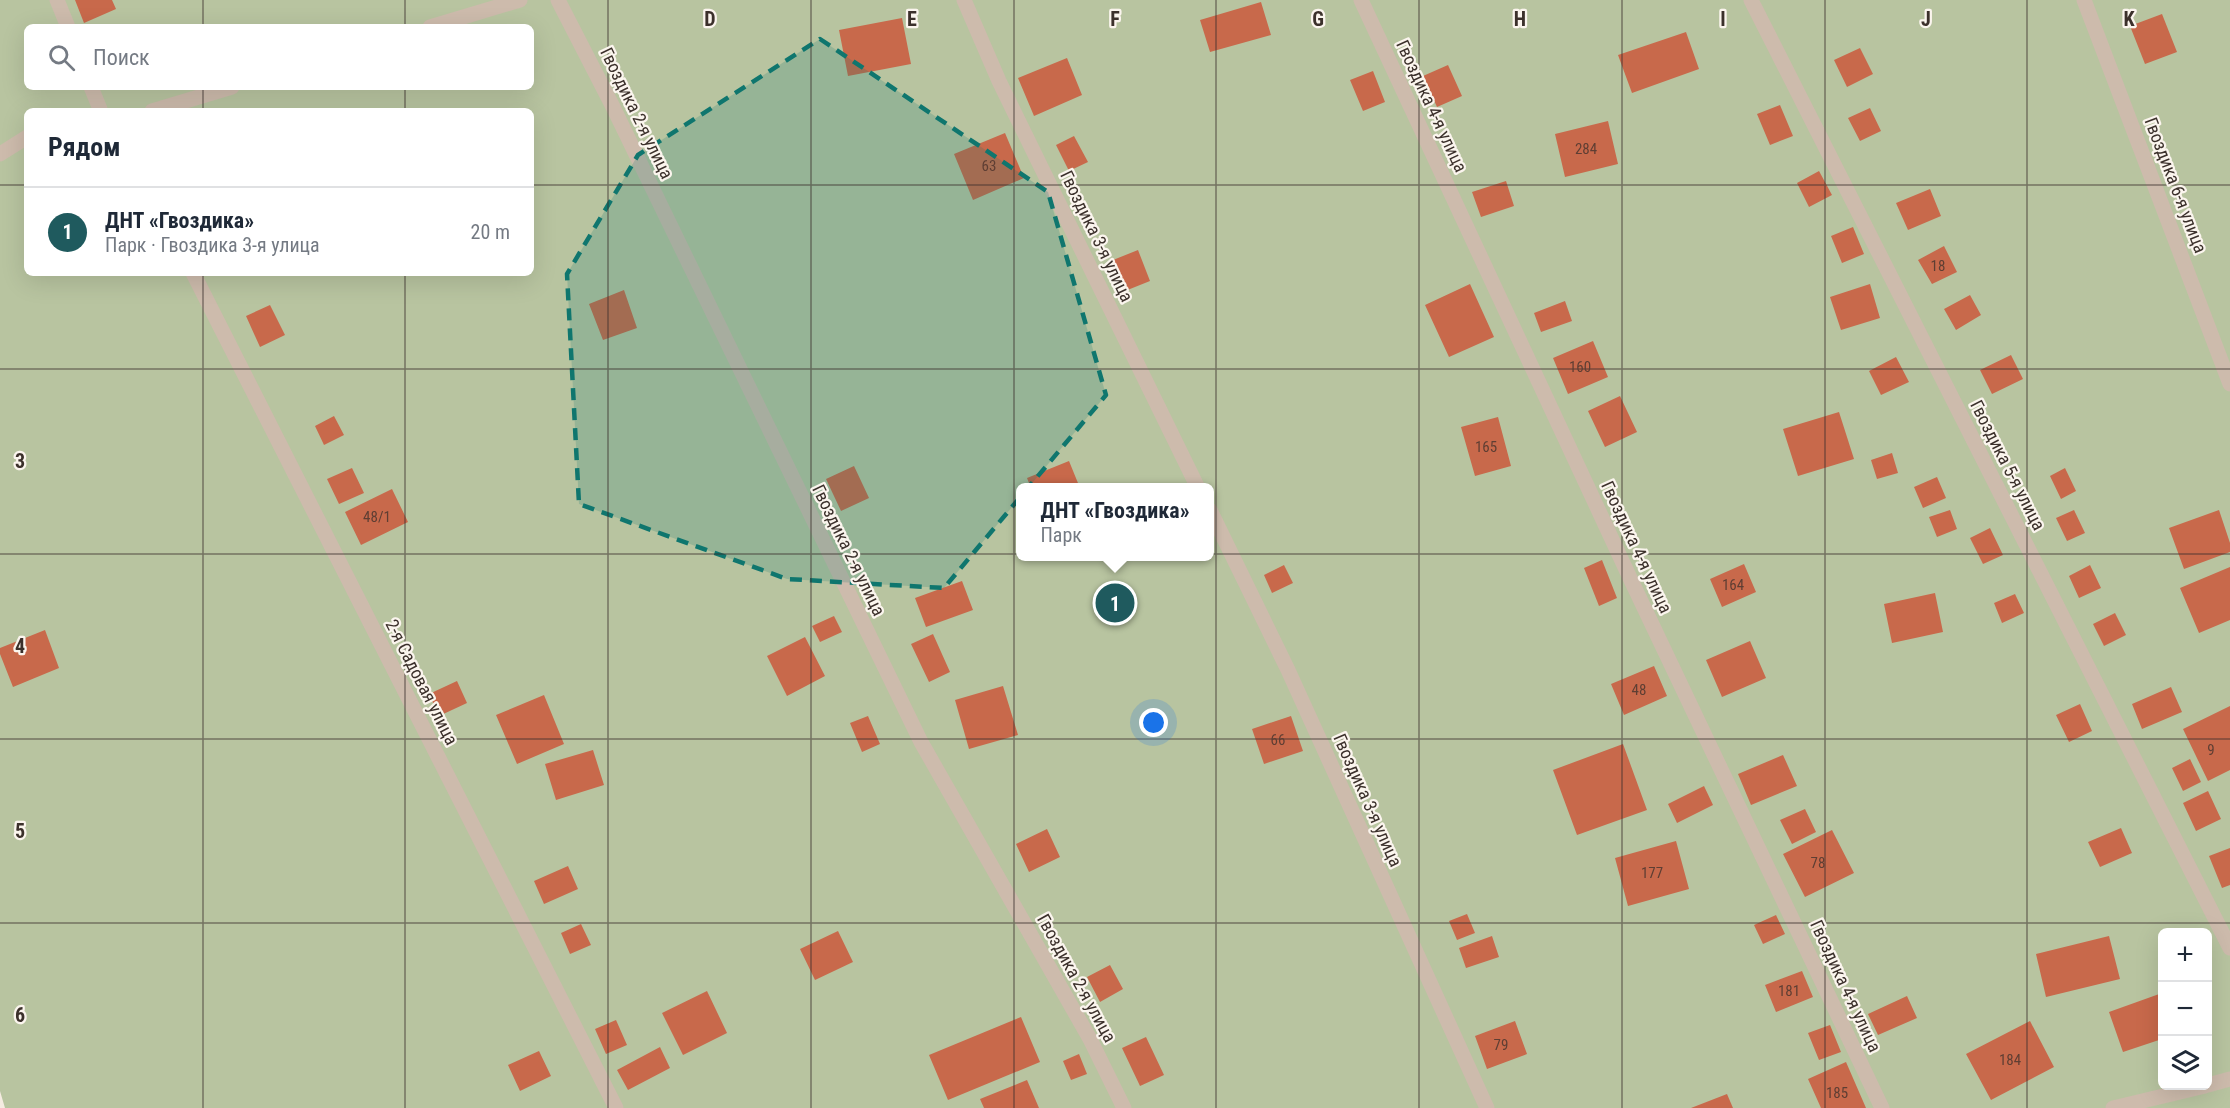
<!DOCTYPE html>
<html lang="ru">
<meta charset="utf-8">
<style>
:root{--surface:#fff;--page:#f6f6f7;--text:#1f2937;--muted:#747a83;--line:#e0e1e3;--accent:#1f5a5e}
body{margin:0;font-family:"Roboto Condensed",sans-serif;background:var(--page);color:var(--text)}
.controls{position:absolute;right:18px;bottom:18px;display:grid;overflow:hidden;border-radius:9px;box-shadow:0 6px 24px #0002}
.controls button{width:54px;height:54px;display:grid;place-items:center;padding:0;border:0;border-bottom:2px solid var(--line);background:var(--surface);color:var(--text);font:30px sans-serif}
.you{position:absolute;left:1154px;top:723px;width:21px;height:21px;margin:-15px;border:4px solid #fff;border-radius:50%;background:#1a73e8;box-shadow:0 0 0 9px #1a73e833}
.badge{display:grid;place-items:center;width:39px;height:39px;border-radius:50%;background:var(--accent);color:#fff;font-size:20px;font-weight:700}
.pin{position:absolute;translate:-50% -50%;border:3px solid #fff;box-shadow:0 2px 6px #0006}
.popup{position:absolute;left:1016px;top:483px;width:198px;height:78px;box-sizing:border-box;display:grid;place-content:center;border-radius:9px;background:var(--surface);filter:drop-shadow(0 2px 4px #0005);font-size:20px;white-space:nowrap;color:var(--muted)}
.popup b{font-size:22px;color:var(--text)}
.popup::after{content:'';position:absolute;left:50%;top:100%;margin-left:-12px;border:12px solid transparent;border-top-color:var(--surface)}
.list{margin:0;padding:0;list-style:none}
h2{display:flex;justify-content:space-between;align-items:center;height:78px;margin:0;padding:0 24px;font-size:26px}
h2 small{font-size:20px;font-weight:400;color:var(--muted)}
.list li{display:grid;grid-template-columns:39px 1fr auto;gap:18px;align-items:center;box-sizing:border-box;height:90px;padding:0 24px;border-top:2px solid var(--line)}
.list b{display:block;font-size:22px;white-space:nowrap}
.list p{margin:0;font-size:20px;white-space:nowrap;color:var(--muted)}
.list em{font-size:20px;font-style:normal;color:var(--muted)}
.icon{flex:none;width:33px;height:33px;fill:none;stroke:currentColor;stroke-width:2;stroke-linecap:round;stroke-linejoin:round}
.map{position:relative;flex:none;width:2230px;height:1108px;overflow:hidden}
.search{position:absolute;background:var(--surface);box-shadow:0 6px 24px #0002;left:24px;top:24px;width:510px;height:66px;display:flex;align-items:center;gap:15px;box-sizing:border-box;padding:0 21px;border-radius:9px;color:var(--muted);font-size:22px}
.panel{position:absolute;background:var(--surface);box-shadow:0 6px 24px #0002;left:24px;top:108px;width:510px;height:168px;border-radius:9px}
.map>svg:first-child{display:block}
.green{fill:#b8c4a0;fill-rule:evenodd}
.building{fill:#c8694b}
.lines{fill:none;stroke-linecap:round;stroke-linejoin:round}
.street{stroke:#cdbbac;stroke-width:15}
.marked{fill:#0f766e;fill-opacity:0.2;stroke:#0f766e;stroke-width:4.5;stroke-dasharray:12 8;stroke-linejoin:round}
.grid{fill:none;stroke:#3b302b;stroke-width:1.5;stroke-opacity:0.55}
.labels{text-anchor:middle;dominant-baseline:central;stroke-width:4.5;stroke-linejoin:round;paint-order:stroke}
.number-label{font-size:15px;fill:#5e3e33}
.street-label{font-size:18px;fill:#3b302b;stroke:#fbf5ee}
.grid-label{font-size:20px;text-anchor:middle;font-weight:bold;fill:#3b302b;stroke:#fbf5ee;stroke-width:4.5;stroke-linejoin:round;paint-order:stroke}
</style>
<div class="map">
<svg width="2230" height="1108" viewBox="0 0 2230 1108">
<rect width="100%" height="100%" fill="#f4ebe1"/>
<path class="green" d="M0,0H2230V1108H5L0,1091ZM27,27H531V87H27ZM27,111H531V273H27ZM1020,488H1210V556H1020ZM2162,932H2208V1086H2162Z"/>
<path class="building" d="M75,0H112L116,9L84,23Z
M1261,2L1271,35L1210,52L1200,20Z
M2162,14L2177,52L2145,64L2130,26Z
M902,18L911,64L848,76L839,30Z
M1686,32L1699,69L1632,93L1618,55Z
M1860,48L1873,74L1847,87L1834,60Z
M1067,58L1082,95L1034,116L1018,78Z
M1448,65L1462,96L1437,107L1423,76Z
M1373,71L1385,102L1363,111L1350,80Z
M1780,105L1793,136L1770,145L1757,114Z
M1870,108L1881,131L1860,141L1848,118Z
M1608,121L1618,164L1565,177L1555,134Z
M1005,133L1024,178L973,200L954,154Z
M1074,136L1088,162L1069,171L1056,145Z
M1819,171L1832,195L1809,207L1797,183Z
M1506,181L1514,206L1481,217L1472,192Z
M1930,189L1941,216L1908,230L1896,203Z
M1853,227L1864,254L1842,263L1831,236Z
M1944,246L1957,272L1932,284L1918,260Z
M1138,250L1150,281L1125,291L1113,260Z
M1470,284L1494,337L1449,357L1425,305Z
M1870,284L1880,318L1841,330L1830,297Z
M624,290L637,328L603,340L589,304Z
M1970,295L1981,315L1956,330L1944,309Z
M1565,301L1572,321L1541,332L1534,313Z
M270,305L285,335L260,347L246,316Z
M1593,341L1608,377L1568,394L1553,358Z
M2011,355L2023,379L1992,394L1980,370Z
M1896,357L1909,382L1881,395L1869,371Z
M1620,396L1637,432L1605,447L1588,411Z
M1839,412L1854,459L1798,476L1783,429Z
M334,416L344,435L324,445L315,426Z
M1498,417L1511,466L1475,476L1461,427Z
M1892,453L1898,473L1877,479L1871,460Z
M1069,461L1080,488H1031L1027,478Z
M854,466L869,498L841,511L826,479Z
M352,468L364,493L339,504L327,479Z
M2065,468L2076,491L2061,499L2050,476Z
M1937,477L1946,498L1923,508L1914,487Z
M392,489L408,522L361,545L345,512Z
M1950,510L1957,529L1937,537L1929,517Z
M2074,510L2085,533L2067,541L2056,518Z
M2219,510L2230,543V552L2184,569L2169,528Z
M1990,528L2003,555L1983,564L1970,538Z
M1602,560L1617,598L1599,606L1584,568Z
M1744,564L1756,592L1722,607L1710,579Z
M1284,565L1293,583L1272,593L1264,575Z
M2090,565L2101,588L2079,598L2069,576Z
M2230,567V620L2199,633L2180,588Z
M962,581L973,610L926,627L915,598Z
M1935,593L1943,632L1892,643L1884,604Z
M2015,594L2024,613L2002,623L1994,603Z
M2115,613L2126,635L2104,646L2093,624Z
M834,616L842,632L820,642L812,626Z
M45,630L59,668L13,687L0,654V648Z
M933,634L950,672L929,682L911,644Z
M805,637L825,676L787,696L767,656Z
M1750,641L1766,678L1722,697L1706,660Z
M1654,666L1667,696L1624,715L1611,684Z
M457,681L467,703L439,716L429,694Z
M1003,686L1018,735L969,749L955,700Z
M2171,687L2182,712L2142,729L2132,704Z
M544,695L564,744L517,764L496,715Z
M2080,704L2092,731L2069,742L2056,715Z
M2230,706V770L2208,781L2183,729Z
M868,716L880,744L862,752L850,723Z
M1291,716L1303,751L1264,764L1252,729Z
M1623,744L1647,810L1577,835L1553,770Z
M593,750L604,785L556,800L545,764Z
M1783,755L1797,786L1751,805L1738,774Z
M2190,759L2201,782L2183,791L2172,768Z
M1704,786L1713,805L1677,823L1668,804Z
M2208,791L2221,819L2196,831L2183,803Z
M1805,809L1816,832L1792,844L1780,820Z
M2121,828L2132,853L2100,867L2088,842Z
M1047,829L1060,857L1029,872L1016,844Z
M1832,830L1854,873L1805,897L1783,854Z
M1676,841L1689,889L1628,906L1615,858Z
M2230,848V885L2222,888L2209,856Z
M568,866L578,889L544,904L534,881Z
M1467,914L1475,933L1457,940L1449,921Z
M1776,915L1785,934L1763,944L1754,925Z
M581,924L591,945L570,954L561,933Z
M838,931L853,962L815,980L800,949Z
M1492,936L1499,957L1466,968L1459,948Z
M2109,936L2120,979L2046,997L2036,954Z
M1110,965L1123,989L1100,1002L1087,977Z
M1802,971L1813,997L1776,1012L1765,985Z
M707,991L727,1033L683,1055L662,1013Z
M2162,993V1039L2123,1052L2109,1012Z
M1907,996L1917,1018L1878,1035L1868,1014Z
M1021,1017L1040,1062L948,1100L929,1055Z
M616,1020L627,1045L606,1054L595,1029Z
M1515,1021L1527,1054L1487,1069L1475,1036Z
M2030,1021L2054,1067L1991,1100L1966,1054Z
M1830,1025L1841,1052L1819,1060L1808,1033Z
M1146,1037L1164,1075L1140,1086L1122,1048Z
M660,1047L670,1068L628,1090L617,1070Z
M539,1051L551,1076L520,1091L508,1065Z
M1079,1054L1087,1074L1071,1080L1063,1061Z
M1846,1062L1866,1108H1821L1808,1079Z
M1027,1080L1039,1108H984L980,1099Z
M1727,1094L1733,1108H1691Z"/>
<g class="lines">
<path class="street" d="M57,0L68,27
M558,0L613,107L921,742L1090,1039L1124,1108
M964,0L999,81L1198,488
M1361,0L1630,578L1882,1108
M1751,0L2230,948
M2084,0L2230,384
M430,27L520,0
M91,87L100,109
M152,111L232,87
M0,154L27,137
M193,273L616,1108
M1210,510L1288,670L1487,1108
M2208,1085L2230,1079
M2113,1108L2205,1086"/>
</g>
<path class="marked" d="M820,39L1048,192L1106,395L944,588L787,579L579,504L567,274L638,155Z"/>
<path class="grid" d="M203,0V27M405,0V27M608,0V1108M811,0V1108M1014,0V1108M1216,0V1108M1419,0V1108M1622,0V1108M1825,0V1108M2027,0V1108M203,87V111M405,87V111M0,185H27M531,185H2230M203,273V1108M405,273V1108M0,369H2230M0,554H2230M0,739H2230M0,923H2230"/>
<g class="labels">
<g class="number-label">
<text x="1586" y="149">284</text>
<text x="989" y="166">63</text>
<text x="1938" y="266">18</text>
<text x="1580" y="367">160</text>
<text x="1486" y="447">165</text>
<text x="377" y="517">48/1</text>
<text x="1733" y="585">164</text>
<text x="1639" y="690">48</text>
<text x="1278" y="740">66</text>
<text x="2211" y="750">9</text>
<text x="1818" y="863">78</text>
<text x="1652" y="873">177</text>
<text x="1789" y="991">181</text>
<text x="1501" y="1045">79</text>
<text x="2010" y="1060">184</text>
<text x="1837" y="1093">185</text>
</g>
<g class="street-label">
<text transform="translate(1432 106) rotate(65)">Гвоздика 4-я улица</text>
<text transform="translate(637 113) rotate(64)">Гвоздика 2-я улица</text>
<text transform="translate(2176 185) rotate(69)">Гвоздика 6-я улица</text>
<text transform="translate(1097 236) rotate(64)">Гвоздика 3-я улица</text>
<text transform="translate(2008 465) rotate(63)">Гвоздика 5-я улица</text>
<text transform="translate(1637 547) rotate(65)">Гвоздика 4-я улица</text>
<text transform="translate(849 550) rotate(64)">Гвоздика 2-я улица</text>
<text transform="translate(422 682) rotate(63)">2-я Садовая улица</text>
<text transform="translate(1368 800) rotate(66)">Гвоздика 3-я улица</text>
<text transform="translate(1077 978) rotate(61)">Гвоздика 2-я улица</text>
<text transform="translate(1846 986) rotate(65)">Гвоздика 4-я улица</text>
</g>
</g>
<g class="grid-label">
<text x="710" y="26">D</text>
<text x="912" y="26">E</text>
<text x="1115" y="26">F</text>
<text x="1318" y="26">G</text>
<text x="1520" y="26">H</text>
<text x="1723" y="26">I</text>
<text x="1926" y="26">J</text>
<text x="2129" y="26">K</text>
<text x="20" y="468">3</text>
<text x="20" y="653">4</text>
<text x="20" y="838">5</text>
<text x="20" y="1022">6</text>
</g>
</svg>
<div class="controls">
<button>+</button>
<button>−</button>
<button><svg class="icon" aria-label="layers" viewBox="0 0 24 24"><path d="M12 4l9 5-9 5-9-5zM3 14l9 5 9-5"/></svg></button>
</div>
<div class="you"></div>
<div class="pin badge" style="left:1115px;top:603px">1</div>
<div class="popup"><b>ДНТ «Гвоздика»</b>Парк</div>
<div class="search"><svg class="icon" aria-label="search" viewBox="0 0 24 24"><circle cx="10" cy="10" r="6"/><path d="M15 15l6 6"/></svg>Поиск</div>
<section class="panel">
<h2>Рядом<small></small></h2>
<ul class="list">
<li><span class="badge">1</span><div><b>ДНТ «Гвоздика»</b><p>Парк · Гвоздика 3-я улица</p></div><em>20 m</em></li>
</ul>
</section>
</div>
